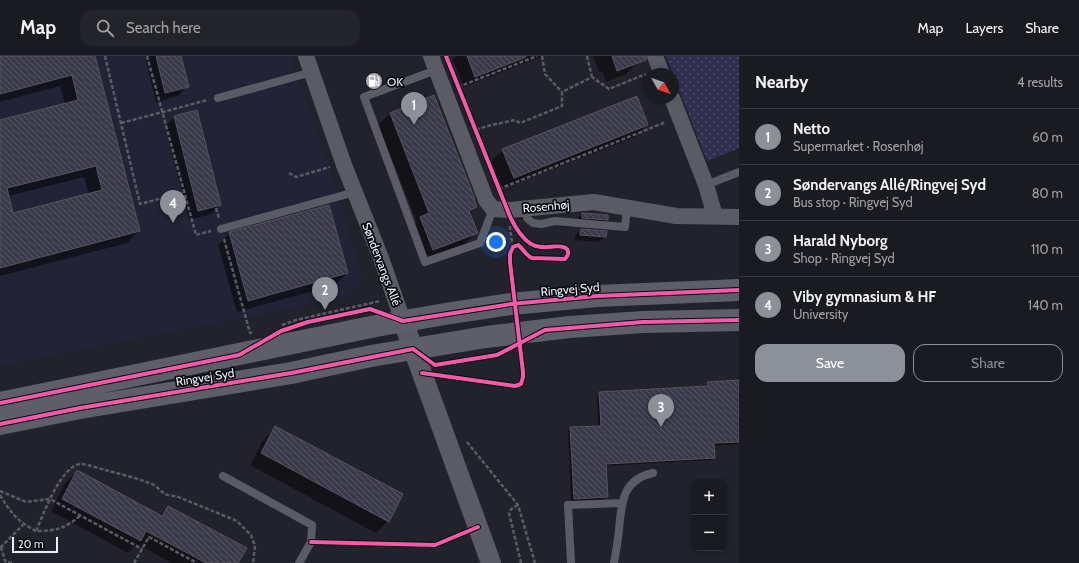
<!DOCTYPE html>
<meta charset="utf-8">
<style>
:root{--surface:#1a1a21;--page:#23232a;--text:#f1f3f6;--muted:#9fa1a5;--line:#38383f;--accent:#8c9099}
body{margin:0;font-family:Cabin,sans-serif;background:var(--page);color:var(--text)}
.controls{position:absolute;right:12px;bottom:12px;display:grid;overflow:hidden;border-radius:8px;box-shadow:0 2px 6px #0003}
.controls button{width:36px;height:36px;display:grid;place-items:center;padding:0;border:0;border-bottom:1px solid var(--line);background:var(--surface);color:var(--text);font:20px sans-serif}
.compass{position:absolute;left:643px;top:12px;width:36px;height:36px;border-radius:50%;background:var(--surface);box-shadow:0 2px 6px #0003;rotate:130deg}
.scale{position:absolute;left:12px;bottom:10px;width:46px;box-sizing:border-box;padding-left:4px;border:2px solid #eeeefa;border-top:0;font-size:11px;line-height:14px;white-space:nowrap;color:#eeeefa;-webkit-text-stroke:3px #090911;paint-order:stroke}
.you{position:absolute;left:496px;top:186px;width:14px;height:14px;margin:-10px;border:3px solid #fff;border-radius:50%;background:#1a73e8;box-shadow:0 0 0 6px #1a73e833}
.badge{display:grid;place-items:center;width:26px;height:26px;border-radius:50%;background:var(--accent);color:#fff;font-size:13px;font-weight:700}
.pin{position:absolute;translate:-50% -33px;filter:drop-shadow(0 1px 2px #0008)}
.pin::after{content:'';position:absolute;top:21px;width:14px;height:12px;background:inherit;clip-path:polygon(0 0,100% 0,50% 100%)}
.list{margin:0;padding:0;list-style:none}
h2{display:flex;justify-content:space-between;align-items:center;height:52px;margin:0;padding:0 16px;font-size:17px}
h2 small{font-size:13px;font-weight:400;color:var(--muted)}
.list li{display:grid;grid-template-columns:26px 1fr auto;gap:12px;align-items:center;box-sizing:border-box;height:56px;padding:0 16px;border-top:1px solid var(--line)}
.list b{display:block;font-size:15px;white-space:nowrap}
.list p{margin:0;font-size:13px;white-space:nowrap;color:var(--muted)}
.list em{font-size:13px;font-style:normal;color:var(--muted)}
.actions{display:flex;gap:8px;padding:12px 16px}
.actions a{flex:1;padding:9px 0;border:1px solid var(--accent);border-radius:12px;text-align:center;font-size:14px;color:var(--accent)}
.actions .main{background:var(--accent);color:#fff}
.icon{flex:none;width:22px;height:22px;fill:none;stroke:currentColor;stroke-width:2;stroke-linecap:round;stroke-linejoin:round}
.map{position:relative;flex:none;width:739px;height:507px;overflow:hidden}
header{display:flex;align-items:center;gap:24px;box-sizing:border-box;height:56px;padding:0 20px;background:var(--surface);border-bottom:1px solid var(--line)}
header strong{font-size:19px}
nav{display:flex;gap:22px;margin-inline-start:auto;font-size:14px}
.search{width:280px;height:36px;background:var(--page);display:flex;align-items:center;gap:10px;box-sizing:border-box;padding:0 14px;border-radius:12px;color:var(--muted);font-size:15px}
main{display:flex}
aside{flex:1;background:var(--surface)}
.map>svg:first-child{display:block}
.built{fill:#232337}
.park{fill:url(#park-dots)}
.shadow{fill:#0007;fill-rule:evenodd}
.building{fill:url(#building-back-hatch);stroke:#54545c;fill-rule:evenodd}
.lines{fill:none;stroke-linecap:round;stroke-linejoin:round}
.path{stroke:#5b5b64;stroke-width:2.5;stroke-dasharray:4 2;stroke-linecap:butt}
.service{stroke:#5b5b66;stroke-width:8}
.minor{stroke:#5b5b66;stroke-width:16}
.tertiary{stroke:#5b5b66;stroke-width:20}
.secondary{stroke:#5e5e6a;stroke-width:22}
.cycleway-casing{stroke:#090911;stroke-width:6}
.cycleway{stroke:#f35aa7;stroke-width:4}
.labels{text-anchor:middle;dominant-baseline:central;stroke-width:3.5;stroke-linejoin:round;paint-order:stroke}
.poi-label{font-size:12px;fill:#eeeefa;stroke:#090911;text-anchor:start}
.street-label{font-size:12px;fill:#eeeefa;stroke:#090911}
</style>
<header>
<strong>Map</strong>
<div class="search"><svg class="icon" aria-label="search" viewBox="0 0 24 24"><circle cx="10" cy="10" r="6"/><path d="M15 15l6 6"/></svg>Search here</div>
<nav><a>Map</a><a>Layers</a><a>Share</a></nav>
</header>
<main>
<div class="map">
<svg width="739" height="507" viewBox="0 0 739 507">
<defs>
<pattern id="park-dots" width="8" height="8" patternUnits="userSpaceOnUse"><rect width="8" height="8" fill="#312f50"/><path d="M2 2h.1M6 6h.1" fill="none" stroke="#4f4d6a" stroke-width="1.8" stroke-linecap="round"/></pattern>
<pattern id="building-back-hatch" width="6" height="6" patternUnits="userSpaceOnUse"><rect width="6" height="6" fill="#3b3a4b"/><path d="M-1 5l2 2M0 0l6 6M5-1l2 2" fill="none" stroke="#585766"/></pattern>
</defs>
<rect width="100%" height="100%" fill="#22222c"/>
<path class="built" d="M0,0H290L328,108L363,222L349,241L0,310Z"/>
<path class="park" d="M666,0H739V92L707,105Z"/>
<path class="shadow" d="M0,0H94L139,175L127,187L0,220V65L65,48L60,30L0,46ZM84,121L89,139L12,158L8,140Z
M145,0H180L187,31L178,40L156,46Z
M456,0H543L464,31L453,4Z
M593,0H634L637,7L626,18L606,26L602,15L599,16Z
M196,55L220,149L211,158L189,164L165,70L174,61Z
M390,57L473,143L476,151L469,158L476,176L465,188L422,205L409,174L417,166L378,69Z
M647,69L635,81L502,133L491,105L503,94Z
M582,158L607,164L601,170L576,164Z
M581,174L606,180L599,186L575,184V180Z
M230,177L347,217L335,229L237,256L218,189Z
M739,325V388L714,390V402L711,404L605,410L607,441L604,444L571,446L568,375L570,372L598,371L597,340L600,337L705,331L708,327Z
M276,371L388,465L376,477L250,409L264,383Z
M77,416L159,460L168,451L237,507H172L137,488L128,497L51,455L65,427Z"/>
<path class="building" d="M0,0H95L140,175L0,212V64L78,44L72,19L0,38ZM96,110L102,134L13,157L7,132Z
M156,0H181L189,31L165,37Z
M467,0H526V1L475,21Z
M612,0H646V4L617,15Z
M434,39L475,143H474L477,151L469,155L478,177L433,194L420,161L429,157L390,57Z
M637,40L648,69L514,122L502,93Z
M197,54L221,149L198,155L174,60Z
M329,149L348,217L248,245L229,176Z
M582,157L608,159V164L582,162Z
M581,173L607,175L606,181L580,179Z
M739,324V386L714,387L715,402L606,408L608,441L574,443L570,371L601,370L599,336L708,330L707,326Z
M275,370L403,438L389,466L261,397Z
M77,414L162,460L168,450L247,492L238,507H206L146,475L141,485L62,443Z"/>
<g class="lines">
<path class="path" d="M105,0L140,148L185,136
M147,0L196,179L211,175
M542,0L545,18L562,36
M587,0L592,21
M458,31L537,0
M121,67L208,44
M476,74L487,70L515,64L520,67L562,50V36L592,21L609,33L646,18
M289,117L296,121L330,111
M499,133L666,66
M216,152L219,162
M510,170V173L513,191
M224,183L250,277L252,276
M282,269L296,264L380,245
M467,386L518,449L535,507
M0,435L26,446L50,443L142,493
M0,439C10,456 18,466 36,475
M518,449L511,453L509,457L521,507
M80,460C63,473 57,475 36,475C43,459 61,409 81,408C86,408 98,412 105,414C120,418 137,422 152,428C162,433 161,440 176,440L237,465L251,479L255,490L253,507
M0,491H1L23,469
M1,491L5,505L12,507
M134,507L149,481L197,507"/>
<path class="service" d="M436,14L364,41L425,206L480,187L493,153
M218,42L312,16
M706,129L739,116
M522,152L528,163L533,167L541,168L555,165L625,171L627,152
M221,173L355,136
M223,420L312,469L311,486L299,507
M571,507L568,449L622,447
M614,507C616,496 618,484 619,473C622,446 622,424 653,417"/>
<path class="minor" d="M306,0L344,109L381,202L403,265
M431,0L486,144L493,153L510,154L594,146L676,160L739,161
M655,0L662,18
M672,42L706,129L715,160"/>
<path class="tertiary" d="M403,265L491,507"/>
<path class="secondary" d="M0,347L376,270L445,258L511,248L597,240L739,234
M0,368L80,352L291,317L371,300L486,281L570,271L643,266L739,264"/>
<g class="cycleway-casing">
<path id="cycleway" d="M422,317L515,330L521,328L523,321V316L510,206V198L513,191L518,189C524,193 526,200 532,202L565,203C569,199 570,193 563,191C557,189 548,192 541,191C525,191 512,167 507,153L446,0
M0,347L239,299L281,275L308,266L370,253L403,265L511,248L597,240L739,234
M0,368L80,352L291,317L413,293L435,309L497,299L545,274L643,266L739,264
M311,486L435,489L478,471"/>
</g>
<use href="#cycleway" class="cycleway"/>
</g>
<defs>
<g id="fuel-disc" transform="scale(0.9)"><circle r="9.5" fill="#a7a7b2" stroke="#090911"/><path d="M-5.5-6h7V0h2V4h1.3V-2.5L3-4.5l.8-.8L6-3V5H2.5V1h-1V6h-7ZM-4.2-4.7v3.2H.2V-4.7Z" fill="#fff"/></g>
</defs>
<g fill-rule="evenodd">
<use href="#fuel-disc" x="374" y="25"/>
</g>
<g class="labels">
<g class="poi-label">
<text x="387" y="25">OK</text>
</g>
<g class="street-label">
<text transform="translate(546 150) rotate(-5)">Rosenhøj</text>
<text transform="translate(382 208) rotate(69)">Søndervangs Allé</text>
<text transform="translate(570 233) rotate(-5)">Ringvej Syd</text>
<text transform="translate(205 321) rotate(-9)">Ringvej Syd</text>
</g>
</g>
</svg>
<div class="controls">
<button>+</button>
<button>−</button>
</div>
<svg class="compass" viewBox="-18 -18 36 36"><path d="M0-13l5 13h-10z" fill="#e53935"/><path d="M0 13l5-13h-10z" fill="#9fa1a5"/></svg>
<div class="scale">20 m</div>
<div class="you"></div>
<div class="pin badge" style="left:414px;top:69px">1</div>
<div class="pin badge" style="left:325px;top:254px">2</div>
<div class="pin badge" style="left:661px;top:371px">3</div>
<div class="pin badge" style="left:173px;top:167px">4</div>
</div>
<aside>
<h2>Nearby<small>4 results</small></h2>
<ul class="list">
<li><span class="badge">1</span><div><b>Netto</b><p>Supermarket · Rosenhøj</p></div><em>60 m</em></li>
<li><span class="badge">2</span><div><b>Søndervangs Allé/Ringvej Syd</b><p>Bus stop · Ringvej Syd</p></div><em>80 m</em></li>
<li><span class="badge">3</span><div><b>Harald Nyborg</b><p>Shop · Ringvej Syd</p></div><em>110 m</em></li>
<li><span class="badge">4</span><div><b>Viby gymnasium &amp; HF</b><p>University</p></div><em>140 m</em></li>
</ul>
<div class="actions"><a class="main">Save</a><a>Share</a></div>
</aside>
</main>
